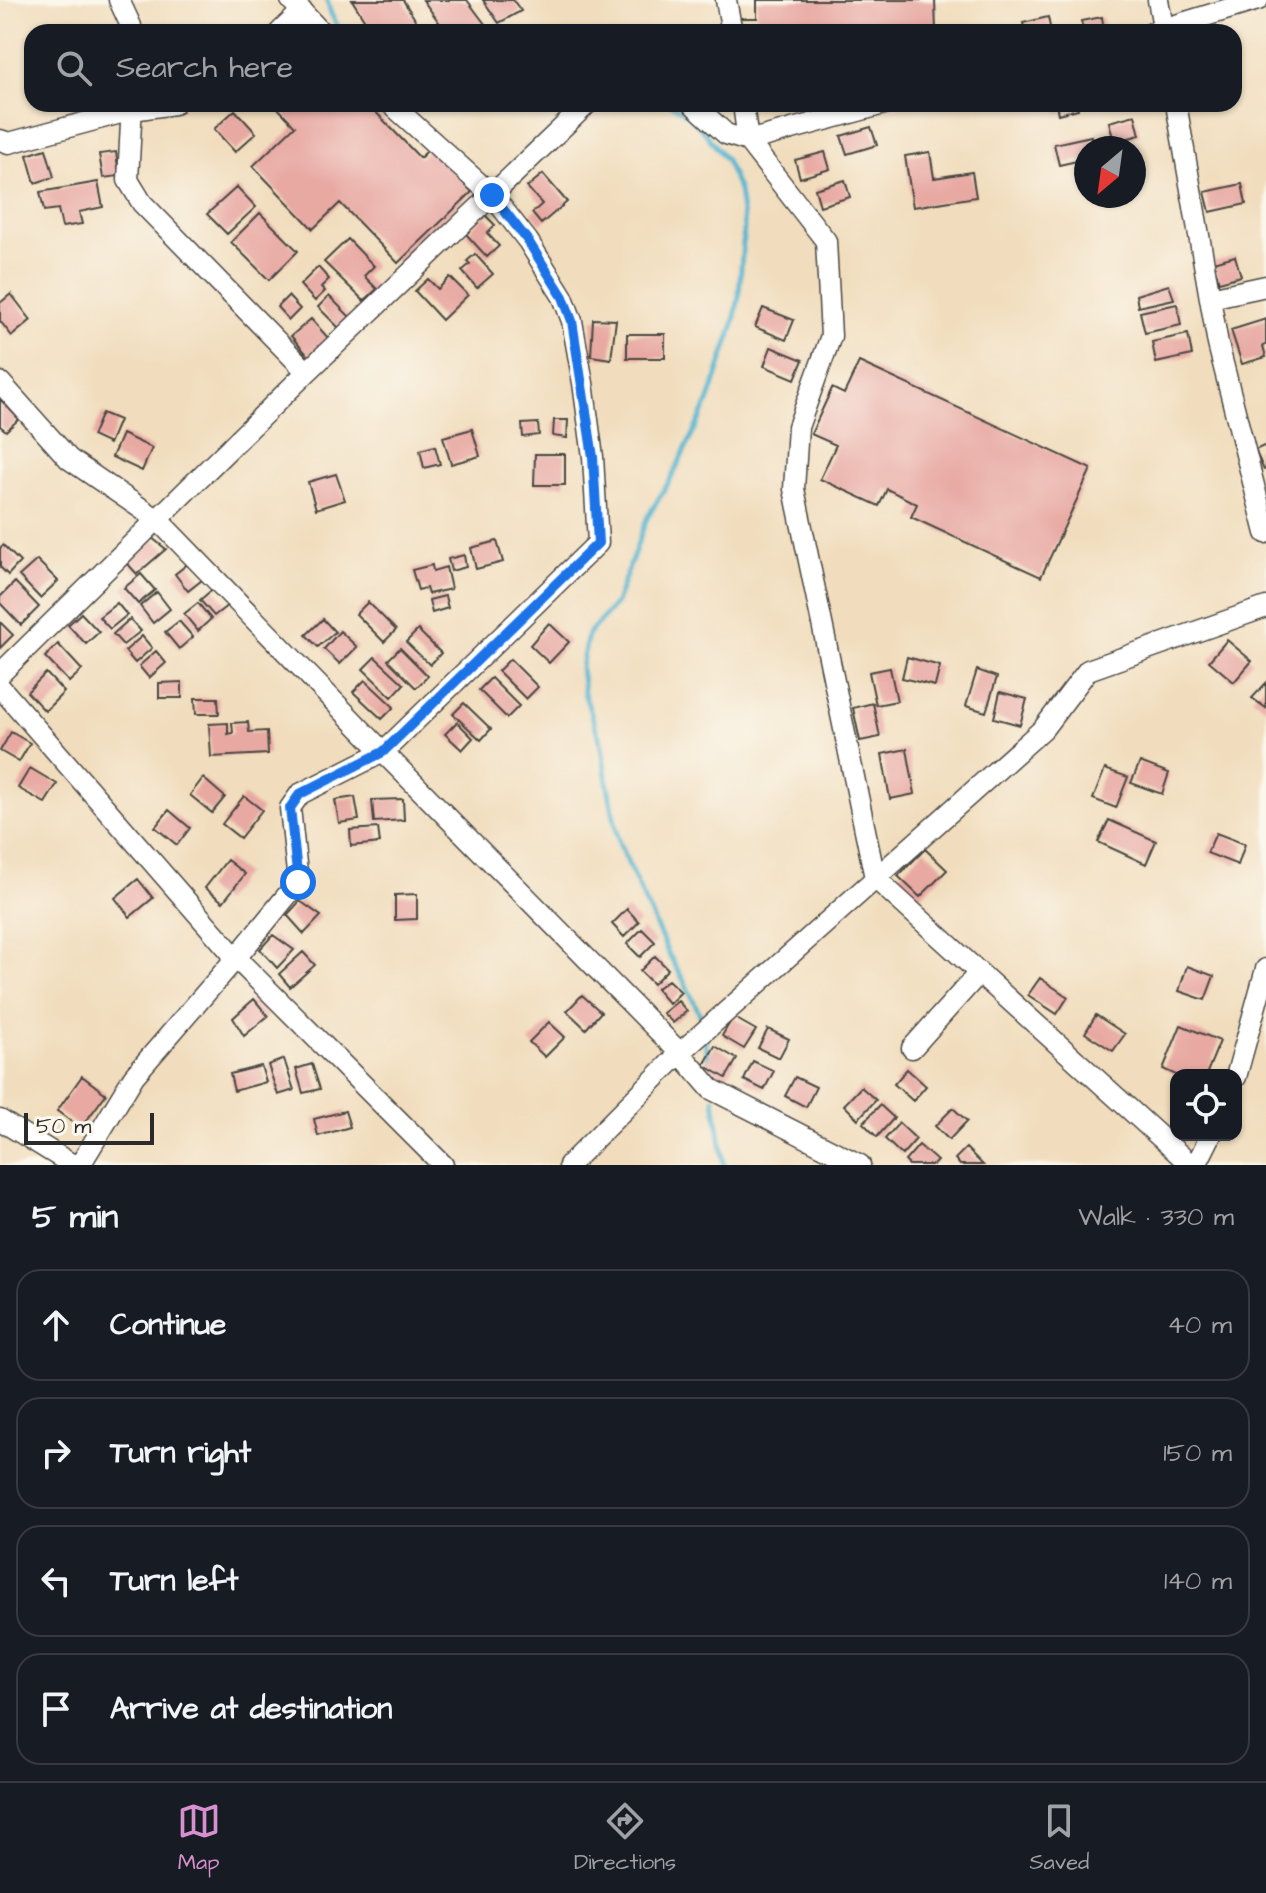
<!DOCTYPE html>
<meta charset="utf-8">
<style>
:root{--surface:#171b24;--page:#242831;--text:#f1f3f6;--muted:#9ea1a6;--line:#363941;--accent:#d690ce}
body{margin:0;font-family:"Architects Daughter",sans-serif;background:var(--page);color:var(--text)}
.controls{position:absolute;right:24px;bottom:24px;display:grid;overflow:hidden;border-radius:16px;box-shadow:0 2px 6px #0004}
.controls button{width:72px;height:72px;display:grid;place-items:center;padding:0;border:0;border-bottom:2px solid var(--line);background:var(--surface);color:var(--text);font:40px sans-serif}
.compass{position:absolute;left:1074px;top:136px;width:72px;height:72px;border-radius:50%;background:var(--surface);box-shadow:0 2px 6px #0004;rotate:209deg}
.scale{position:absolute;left:24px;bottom:20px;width:130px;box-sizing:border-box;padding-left:8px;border:4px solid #2b2b2b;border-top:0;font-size:22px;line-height:28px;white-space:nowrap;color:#2b2b2b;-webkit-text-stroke:6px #fbf7ec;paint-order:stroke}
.stop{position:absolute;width:24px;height:24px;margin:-18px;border:6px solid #1a73e8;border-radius:50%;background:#fff}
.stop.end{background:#1a73e8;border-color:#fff;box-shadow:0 2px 8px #0008}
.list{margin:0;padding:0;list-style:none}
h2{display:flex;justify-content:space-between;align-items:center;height:104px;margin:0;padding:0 32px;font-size:34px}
h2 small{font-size:26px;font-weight:400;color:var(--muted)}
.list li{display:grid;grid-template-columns:52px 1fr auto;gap:24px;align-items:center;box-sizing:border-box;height:112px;margin:0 16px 16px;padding:0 16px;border:2px solid var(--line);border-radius:24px}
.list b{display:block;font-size:30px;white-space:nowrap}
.list em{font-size:26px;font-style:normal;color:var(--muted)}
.icon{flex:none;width:44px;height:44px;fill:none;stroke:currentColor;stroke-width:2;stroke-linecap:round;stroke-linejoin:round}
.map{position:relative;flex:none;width:1266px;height:1165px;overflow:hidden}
.search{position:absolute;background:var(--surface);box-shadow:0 2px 6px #0004;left:24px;right:24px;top:24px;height:88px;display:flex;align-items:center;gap:20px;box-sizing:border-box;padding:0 28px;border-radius:24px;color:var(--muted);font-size:30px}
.sheet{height:616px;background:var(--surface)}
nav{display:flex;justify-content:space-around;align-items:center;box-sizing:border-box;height:112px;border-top:2px solid var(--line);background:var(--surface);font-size:22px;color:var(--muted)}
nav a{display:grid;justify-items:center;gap:4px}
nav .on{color:var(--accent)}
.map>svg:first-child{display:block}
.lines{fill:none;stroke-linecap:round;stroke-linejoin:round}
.stream{stroke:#50b2ce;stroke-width:5}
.building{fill:#e8a9a3}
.minor-casing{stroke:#494641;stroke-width:23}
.minor{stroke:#fff;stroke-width:20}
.route{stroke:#1a73e8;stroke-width:10}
</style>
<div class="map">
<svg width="1266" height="1165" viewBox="0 0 1266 1165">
<rect width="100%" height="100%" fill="#fbf7ec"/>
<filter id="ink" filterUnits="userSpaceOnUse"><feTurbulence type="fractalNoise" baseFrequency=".0125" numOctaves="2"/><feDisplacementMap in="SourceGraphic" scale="16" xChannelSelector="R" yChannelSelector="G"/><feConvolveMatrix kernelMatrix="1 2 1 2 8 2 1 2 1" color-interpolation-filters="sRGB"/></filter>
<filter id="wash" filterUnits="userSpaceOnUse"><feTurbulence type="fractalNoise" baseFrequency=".006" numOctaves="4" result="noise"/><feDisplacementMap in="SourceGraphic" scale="32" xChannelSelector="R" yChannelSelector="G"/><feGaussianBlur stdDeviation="1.8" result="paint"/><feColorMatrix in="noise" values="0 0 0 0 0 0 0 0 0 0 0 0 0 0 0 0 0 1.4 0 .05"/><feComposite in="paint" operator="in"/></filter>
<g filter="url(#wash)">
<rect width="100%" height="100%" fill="#f1ddbd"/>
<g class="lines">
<path class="stream" d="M327,0L331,14L341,32
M670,104L687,114L706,134L726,160L739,191L744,227L739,296L733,327L709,400L673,475L647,518L616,603L588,634L581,667L584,693L602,746L606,776L619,843L669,955L683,979L702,1019L703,1026
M705,1039L711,1077
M714,1099L724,1165"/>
</g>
<g id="blocks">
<path class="building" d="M352,0H403L423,32H372Z
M423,0H467L488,28L483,32H446Z
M483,0H513L521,11L499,23Z
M757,0H935L936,32H742L739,18H757Z
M1048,17L1051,32H1025L1023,23Z
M1102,17L1104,31L1084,32L1081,21Z
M274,104H368L420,158L430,148L472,192L398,263L340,203L313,229L253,166L295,126Z
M1056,104H1077L1078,109L1058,114Z
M235,110L256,133L235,152L214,129Z
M1135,115L1140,135L1114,142L1109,122Z
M871,127L877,145L847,154L841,136Z
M1091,136L1093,148H1086V159L1059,165L1054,144Z
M46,149L54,177L35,183L27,155Z
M116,152L119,176L103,178L99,154Z
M825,152L830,169L800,178L795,160Z
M930,152L934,178L972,172L976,197L913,207L905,156Z
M543,174L567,202L541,224L532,213L542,204L527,187Z
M845,180L850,197L820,206L815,189Z
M98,182L103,207L79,212L82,224L62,227L58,209L44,211L40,192Z
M1242,184L1246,204L1210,212L1205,192Z
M237,187L256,207L227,234L207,214Z
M260,213L298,251L269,280L231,242Z
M485,215L495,225L487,233L499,246L487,257L466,234Z
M348,239L374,266L364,276L377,289L364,301L324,262Z
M475,254L493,274L477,288L462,271L470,264L467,261Z
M1235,256L1241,276L1219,282L1213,262Z
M318,267L329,279L321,287L325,291L315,301L300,285Z
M450,277L468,295L442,320L415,291L428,279L438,289Z
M1169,285L1174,299L1138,307L1136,295Z
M11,294L31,320L12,336L0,321V303Z
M288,296L300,309L289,320L277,307Z
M329,296L351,318L340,329L318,307Z
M1177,304L1181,325L1145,333L1140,312Z
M763,308L794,320L786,340L755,327Z
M311,319L330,340L310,358L291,336Z
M593,319L616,320L611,359L591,356Z
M1266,319V345L1263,346L1266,357L1242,364L1231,330Z
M627,334H665V358H627Z
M1188,334L1192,355L1156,363L1152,342Z
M771,347L803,360L795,379L764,366Z
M859,362L1091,469L1041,577L911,517L917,504L887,489L879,506L820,479L836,445L811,434L832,388L844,394Z
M0,399L19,419L6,431L0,426Z
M102,413L119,420L109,444L92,436Z
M554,420H568L567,438L553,436Z
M538,423L539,435L523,437L522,424Z
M472,429L480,456L451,464L443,437Z
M122,434L152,448L142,471L112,457Z
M1266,445V469L1264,470L1255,450Z
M435,446L440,464L424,468L420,450Z
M535,454H565V485H534Z
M336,474L345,500L316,509L308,482Z
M152,538L166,549L137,574L126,562Z
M497,541L503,562L476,569L471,548Z
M3,545L20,562L8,575L0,567V548Z
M464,555L466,567L451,571L448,559Z
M37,560L58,581L40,598L19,576Z
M189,563L202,580L188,591L175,574Z
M432,565L433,571L446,567L451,589L428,594L426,588L418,590L412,570Z
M141,574L155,590L138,604L124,588Z
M15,582L39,607L21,625L0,603V597Z
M214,588L228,605L214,616L200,600Z
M157,592L170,609L153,623L140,606Z
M445,596L448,608L432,613L429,600Z
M368,602L396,630L384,642L356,614Z
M117,603L127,615L110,629L99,617Z
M198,603L211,619L198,631L184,614Z
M81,613L99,632L86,644L68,625Z
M130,619L141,631L123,645L113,634Z
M323,619L335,632L318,647L306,635Z
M179,621L193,637L179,649L165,632Z
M0,622L13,635L0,648Z
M549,623L569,642L549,663L530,645Z
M418,630L441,653L430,665L406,642Z
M340,631L357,647L340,664L324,649Z
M142,636L152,648L135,663L125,651Z
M1227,640L1252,661L1234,682L1209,661Z
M58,644L82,670L69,682L45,657Z
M400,648L428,676L416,688L388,660Z
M156,651L166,663L149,678L139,666Z
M375,657L404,684L392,697L363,669Z
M907,657L940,666L935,686L902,678Z
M510,659L538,687L526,699L498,671Z
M890,668L897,701L876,705L869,672Z
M977,670L997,677L986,712L966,706Z
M46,673L64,692L45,711L27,692Z
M491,678L519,706L507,718L479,690Z
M365,680L394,707L382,719L353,692Z
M182,682V698H159V683Z
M1266,683V708L1252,698Z
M1000,692L1027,699L1020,725L994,718Z
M195,698H218L219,714H196Z
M464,703L491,729L481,740L453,714Z
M873,703L880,737L860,741L853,708Z
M248,722L249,732L267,731L268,754L211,757L209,724L228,723V734L233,733L232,723Z
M457,722L473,738L462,750L445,734Z
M11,732L30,743L19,762L0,751Z
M907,749L915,794L890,799L882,754Z
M1140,762L1169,773L1162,794L1131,783Z
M30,768L57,784L45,803L18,788Z
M1105,769L1128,777L1116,808L1093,799Z
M203,778L225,797L212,813L190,795Z
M244,796L262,810L240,838L222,824Z
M355,797L359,820L339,823L335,800Z
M403,799L404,820L374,822L372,800Z
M169,810L190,828L177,845L155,827Z
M1109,820L1156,841L1146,864L1098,842Z
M378,828L380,843L351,846L350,830Z
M1216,833L1245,844L1238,865L1207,853Z
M925,849L947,870L920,897L898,876Z
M227,860L245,874L223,902L205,888Z
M138,879L153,898L130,917L115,898Z
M417,894V919L395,920V895Z
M300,901L321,916L304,934L287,915Z
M627,909L639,922L624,937L612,924Z
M642,929L655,942L640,957L627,944Z
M273,935L294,950L277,968L260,949Z
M303,952L315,965L290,987L279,974Z
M655,956L668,969L653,984L640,971Z
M1187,966L1214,976L1205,1000L1179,991Z
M1040,978L1068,997L1057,1014L1028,995Z
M668,980L681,992L669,1004L656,989Z
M582,995L601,1012L586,1029L567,1011Z
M254,999L268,1016L244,1036L233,1018Z
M678,1001L687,1011L673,1023L663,1013Z
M1096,1015L1125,1034L1113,1051L1085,1033Z
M733,1017L756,1030L744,1049L722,1036Z
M549,1022L565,1037L545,1057L529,1042Z
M1181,1025L1220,1041L1206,1075H1176L1163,1069Z
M768,1029L789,1039L779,1058L758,1048Z
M715,1046L737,1059L726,1078L704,1065Z
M284,1059L294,1090L278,1095L268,1065Z
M753,1061L774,1071L764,1090L744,1080Z
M312,1064L320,1089L303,1093L296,1069Z
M261,1066L266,1082L234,1091L230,1074Z
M907,1069L926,1086L913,1101L894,1084Z
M82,1076L106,1094L81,1128L57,1111Z
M795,1077L816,1087L806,1107L785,1096Z
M861,1087L876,1100L858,1119L844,1105Z
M880,1105L894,1118L877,1137L863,1123Z
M953,1108L967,1121L949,1140L935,1126Z
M345,1111L350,1127L318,1136L314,1119Z
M899,1123L916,1139L902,1155L885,1139Z
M919,1145L937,1161L933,1165H909L905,1161Z
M966,1148L983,1165H960L955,1159Z"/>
</g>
</g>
<g filter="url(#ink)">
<use href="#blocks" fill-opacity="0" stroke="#494641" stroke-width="2"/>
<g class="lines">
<g class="minor-casing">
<path id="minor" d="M119,0L131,26V32
M291,0L321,32
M726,0L732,32
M1158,0L1164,32
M280,32L302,11
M1153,32L1258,0
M132,104L128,180L142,203L307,372
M693,104L726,134L748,141L884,104
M743,104L748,141L826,241L831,336L798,427L794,489L875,878L1191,1165
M1176,104L1218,344L1266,533
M0,140L9,143L132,110L174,104
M1210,298L1266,286
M0,382L69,459L158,520L383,752L680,1053L711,1089L860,1165
M0,674L307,372L587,104
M0,687L236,958L443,1165
M912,1048L979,973
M1236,1077L1266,969
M0,1120L73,1165
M80,1165L134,1076L236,958L298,882L290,808L300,794L383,752L598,543L593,457L583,383L572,321L563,297L528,241L492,195L391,104
M569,1165L680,1053L1043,729L1088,670L1266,607
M1196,1165L1211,1135"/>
</g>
<use href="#minor" class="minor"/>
</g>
</g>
<g class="lines" filter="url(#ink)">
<path class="route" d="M298,882L290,808L300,794L383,752L598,543L593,457L572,321L563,297L528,241L492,195"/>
</g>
</svg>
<div class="controls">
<button><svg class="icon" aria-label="locate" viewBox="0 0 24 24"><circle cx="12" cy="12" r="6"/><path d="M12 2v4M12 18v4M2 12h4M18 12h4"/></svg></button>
</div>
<svg class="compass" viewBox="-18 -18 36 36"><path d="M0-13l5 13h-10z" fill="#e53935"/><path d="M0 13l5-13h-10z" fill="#9ea1a6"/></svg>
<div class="scale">50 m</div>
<div class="stop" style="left:298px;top:882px"></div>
<div class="stop end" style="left:492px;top:195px"></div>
<div class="search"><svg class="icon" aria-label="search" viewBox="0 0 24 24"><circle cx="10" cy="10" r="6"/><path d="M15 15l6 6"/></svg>Search here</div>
</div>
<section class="sheet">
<h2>5 min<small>Walk · 330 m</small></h2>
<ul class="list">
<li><svg class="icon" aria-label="ahead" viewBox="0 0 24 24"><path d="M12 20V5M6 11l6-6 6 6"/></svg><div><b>Continue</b></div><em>40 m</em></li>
<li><svg class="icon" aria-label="right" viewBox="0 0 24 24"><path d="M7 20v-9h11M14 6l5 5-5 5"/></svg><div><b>Turn right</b></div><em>150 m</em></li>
<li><svg class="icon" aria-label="left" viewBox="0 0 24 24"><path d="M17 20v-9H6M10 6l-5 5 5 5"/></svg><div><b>Turn left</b></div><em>140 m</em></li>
<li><svg class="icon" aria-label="arrive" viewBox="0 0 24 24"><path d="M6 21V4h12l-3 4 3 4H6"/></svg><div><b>Arrive at destination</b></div></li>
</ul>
</section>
<nav>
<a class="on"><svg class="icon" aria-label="map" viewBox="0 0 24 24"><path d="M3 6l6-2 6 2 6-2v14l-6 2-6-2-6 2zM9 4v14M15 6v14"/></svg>Map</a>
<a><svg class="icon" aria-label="directions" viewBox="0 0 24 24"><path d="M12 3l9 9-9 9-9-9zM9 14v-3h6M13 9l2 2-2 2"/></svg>Directions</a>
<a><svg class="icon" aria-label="saved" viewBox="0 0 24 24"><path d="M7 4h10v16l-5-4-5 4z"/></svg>Saved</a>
</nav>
